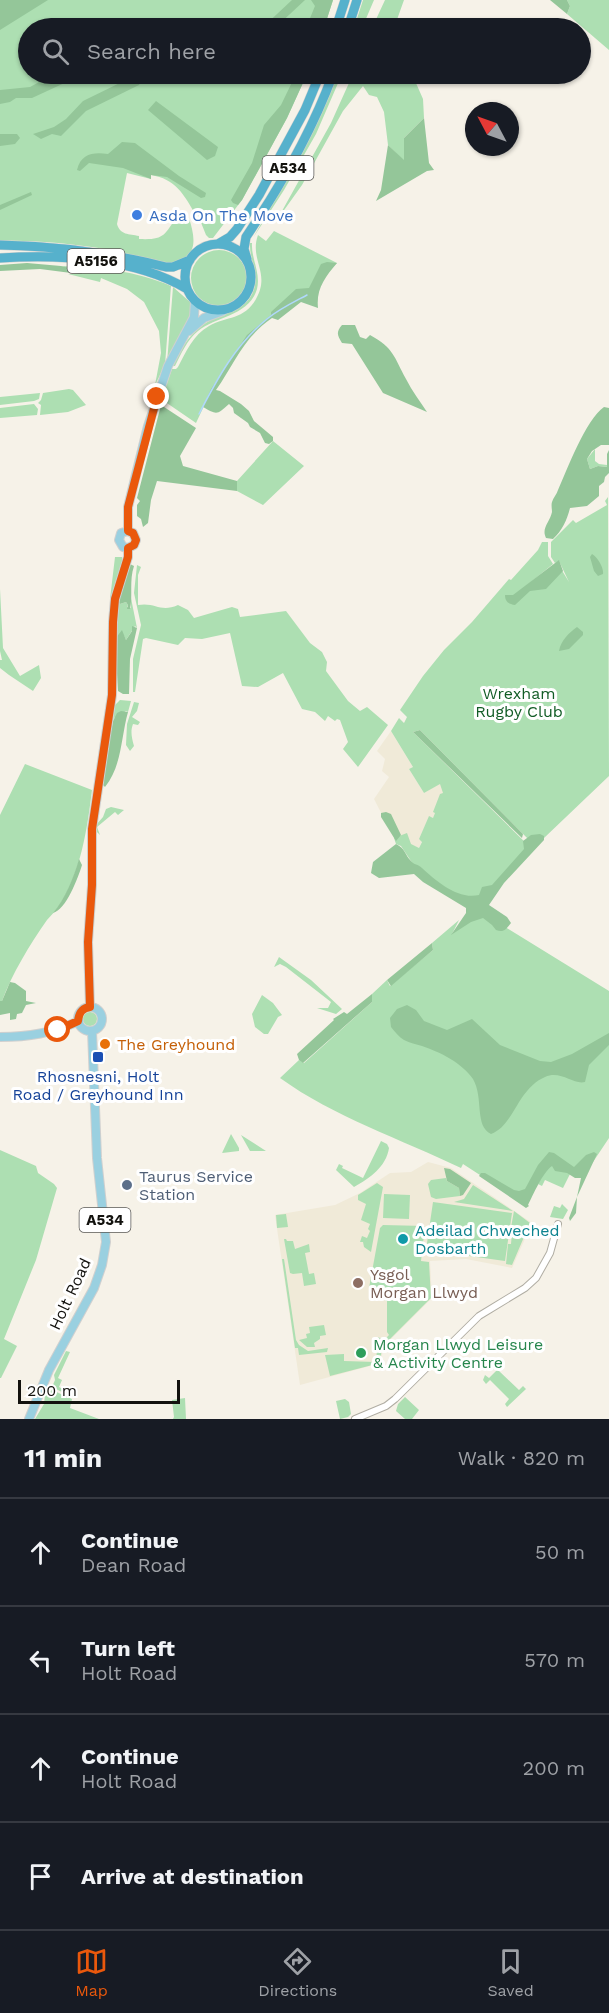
<!DOCTYPE html>
<meta charset="utf-8">
<style>
:root{--surface:#171b24;--page:#20242c;--text:#f1f3f6;--muted:#9ea1a6;--line:#363941;--accent:#ea580c}
body{margin:0;font-family:"Work Sans",sans-serif;background:var(--page);color:var(--text)}
.compass{position:absolute;left:465px;top:102px;width:54px;height:54px;border-radius:50%;background:var(--surface);box-shadow:0 2px 4px #0004;rotate:311deg}
.scale{position:absolute;left:18px;bottom:15px;width:162px;box-sizing:border-box;padding-left:6px;border:3px solid #13120e;border-top:0;font-size:16px;line-height:21px;white-space:nowrap;color:#13120e;-webkit-text-stroke:4px #fff;paint-order:stroke}
.stop{position:absolute;width:18px;height:18px;margin:-14px;border:4px solid #ea580c;border-radius:50%;background:#fff}
.stop.end{background:#ea580c;border-color:#fff;box-shadow:0 2px 6px #0008}
.list{margin:0;padding:0;list-style:none}
h2{display:flex;justify-content:space-between;align-items:center;height:78px;margin:0;padding:0 24px;font-size:26px}
h2 small{font-size:20px;font-weight:400;color:var(--muted)}
.list li{display:grid;grid-template-columns:39px 1fr auto;gap:18px;align-items:center;box-sizing:border-box;height:108px;padding:0 24px;border-top:2px solid var(--line)}
.list b{display:block;font-size:22px;white-space:nowrap}
.list p{margin:0;font-size:20px;white-space:nowrap;color:var(--muted)}
.list em{font-size:20px;font-style:normal;color:var(--muted)}
.icon{flex:none;width:33px;height:33px;fill:none;stroke:currentColor;stroke-width:2;stroke-linecap:round;stroke-linejoin:round}
.map{position:relative;flex:none;width:609px;height:1419px;overflow:hidden}
.search{position:absolute;background:var(--surface);box-shadow:0 2px 4px #0004;left:18px;right:18px;top:18px;height:66px;display:flex;align-items:center;gap:15px;box-sizing:border-box;padding:0 21px;border-radius:33px;color:var(--muted);font-size:22px}
.sheet{height:510px;background:var(--surface)}
nav{display:flex;justify-content:space-around;align-items:center;box-sizing:border-box;height:84px;border-top:2px solid var(--line);background:var(--surface);font-size:16px;color:var(--muted)}
nav a{display:grid;justify-items:center;gap:3px}
nav .on{color:var(--accent)}
.map>svg:first-child{display:block}
.built{fill:#f0ead8}
.green{fill:#addfb2}
.forest{fill:#94c699}
.lines{fill:none;stroke-linecap:round;stroke-linejoin:round}
.stream{stroke:#b0d8fc;stroke-width:1.5}
.minor-casing{stroke:#b0ada3;stroke-width:8}
.major-casing{stroke:#d0d0cf;stroke-width:10}
.highway-casing{stroke:#d0d0cf;stroke-width:10}
.minor{stroke:#fff;stroke-width:6}
.major{stroke:#9ad0e0;stroke-width:8}
.highway{stroke:#56b1cc;stroke-width:9}
.route{stroke:#ea580c;stroke-width:8}
.shop-dot{fill:#3f7fe0;stroke:#fff;stroke-width:2}
.food-dot{fill:#e8710a;stroke:#fff;stroke-width:2}
.transit-dot{fill:#1a4fb4;stroke:#fff;stroke-width:2}
.service-dot{fill:#5c6f8a;stroke:#fff;stroke-width:2}
.culture-dot{fill:#0f9aa8;stroke:#fff;stroke-width:2}
.education-dot{fill:#8d6e63;stroke:#fff;stroke-width:2}
.leisure-dot{fill:#2e9e5b;stroke:#fff;stroke-width:2}
.labels{text-anchor:middle;dominant-baseline:central;stroke-width:6;stroke-linejoin:round;paint-order:stroke}
.shield{fill:#fff;stroke:#5a5956;stroke-width:1.5}
.shield-label{font-size:15px;font-weight:bold;fill:#13120e}
.shop-label{font-size:16px;fill:#366cbe;stroke:#fff;text-anchor:start}
.park-label{font-size:16px;fill:#115c25;stroke:#fff}
.food-label{font-size:16px;fill:#c56008;stroke:#fff;text-anchor:start}
.transit-label{font-size:16px;fill:#164399;stroke:#fff}
.service-label{font-size:16px;fill:#4e5e75;stroke:#fff;text-anchor:start}
.culture-label{font-size:16px;fill:#0d838f;stroke:#fff;text-anchor:start}
.education-label{font-size:16px;fill:#785e54;stroke:#fff;text-anchor:start}
.street-label{font-size:16px;fill:#13120e;stroke:#fff}
.leisure-label{font-size:16px;fill:#27864d;stroke:#fff;text-anchor:start}
</style>
<div class="map">
<svg width="609" height="1419" viewBox="0 0 609 1419">
<rect width="100%" height="100%" fill="#f6f2e8"/>
<path class="built" d="M391,731L413,767L409,769L424,793L440,783L444,794L433,818L429,817L419,839L422,841L419,848L394,838L374,799L389,777L382,771L385,759L377,751Z
M428,1162L451,1168L532,1223L512,1268L466,1259L430,1261L432,1298L383,1347L381,1363L300,1385L275,1215L335,1205L360,1193L390,1173L411,1172Z"/>
<path class="green" d="M0,0H333L324,28H28V74H307L287,118L242,200L213,238H209L206,235L198,215L195,214C184,194 175,179 151,175V179L127,173L117,224C120,235 129,234 139,236V239C164,240 164,236 177,216L184,215L189,218C194,234 199,254 179,261C161,267 129,254 111,250C74,244 37,240 0,241Z
M363,0H374L362,28H354Z
M385,0H404L394,28H372Z
M567,0H609V50L567,14L570,6Z
M337,74H342L316,134L284,190L253,238L277,196Z
M353,74H412L423,99L424,118L404,138V161L388,145L384,112L377,97L369,95L363,86L343,111L302,185L277,220L331,123Z
M274,231L337,263L321,277L307,295L269,318L248,336L212,389L196,423L161,399L172,369H176L178,367C186,352 193,335 209,326C227,316 244,320 256,299C271,273 249,260 258,235L266,241Z
M250,243H252C251,259 261,273 257,289C249,316 216,316 198,331C187,340 181,354 175,366H173C180,350 188,336 203,325C220,312 246,314 254,289C259,273 249,259 250,243Z
M191 278a28 28 0 1 1 56 0a28 28 0 1 1-56 0Z
M61,266C98,267 137,271 171,286L165,365L155,385L161,353L159,331L144,302L127,289L101,278L100,282L68,274H82L83,272Z
M173,287L190,302L192,314L167,363Z
M69,389L73,390L86,405L68,412L40,415L41,405L38,403L41,400L43,393Z
M40,393L39,399L34,401L0,405V397Z
M34,404L38,409L37,415L0,418V408Z
M273,441L304,466L263,505L237,491V481Z
M595,449V461L599,464L607,465L608,467L598,466L590,469L587,459Z
M608,497L609,776L544,838L534,845L420,730L413,732L531,848L472,910L415,867L401,846L396,844L394,838L407,833L411,844L419,848L422,842L419,839L429,816L433,818L435,813L433,812L440,794L443,793L440,784L424,793L409,769L413,767L391,731L399,718L404,723L407,717L400,710L423,676L444,650L472,622L509,579L511,580L538,550L542,542H548V556L553,564L521,590L558,564L569,582L559,561L555,563L551,557V542L573,520L576,523L607,505L605,501Z
M115,557H122V562L111,599H110Z
M137,565L141,567L138,575V605C156,602 160,613 178,605L188,610L194,618L232,607L238,609L240,617L286,611L310,643L322,652L327,662L326,671L348,701L360,711L367,707L388,725L358,767L343,749L348,742L340,720L337,719L335,721L328,716L325,721L315,712L302,709L283,673L258,687L242,686L230,633L202,639L185,638L178,645L146,638L143,639L135,692H133V659L141,625L134,593Z
M0,589L3,648L20,676L39,665L41,678L33,691L9,675L0,668V660H2L0,651Z
M131,598L137,628L135,626L126,640L124,636L115,639L117,602L120,604L126,602L128,605L127,607L131,608Z
M120,700L131,701L128,712L126,711L114,718L113,721L115,705Z
M134,702L139,703L137,711L132,717L140,722L138,725L133,724C130,732 132,738 134,746L130,751L126,745L127,724Z
M25,764L92,790C87,830 81,872 59,906C56,911 51,915 47,920C30,944 12,974 2,1001H0V815Z
M111,807L124,810L118,815L115,812L97,827L100,835L95,830L96,825L103,817L106,809Z
M479,911L609,991V1138L583,1177L552,1155L523,1203L463,1164L461,1168C401,1139 334,1117 280,1078L299,1060L304,1063L372,1002V994L387,980L390,986L433,950L432,943L459,920L452,934Z
M279,957L311,980L342,1009L336,1014L317,1008H328L331,1002L286,967L280,964L274,967Z
M262,995L273,1003L282,1015L278,1017L268,1034H264L255,1027L252,1014Z
M83 1019a7 7 0 1 1 14 0a7 7 0 1 1-14 0Z
M231,1134L239,1148V1151L222,1153Z
M241,1135L266,1151H250Z
M381,1141L387,1144L389,1148C386,1167 370,1178 354,1187L336,1170L339,1164L343,1166L342,1168L363,1178Z
M0,1150L36,1166L38,1173L54,1184L57,1188L36,1260L4,1339L17,1346L1,1378H0Z
M552,1158L571,1172L563,1188L545,1180L542,1186L538,1184Z
M446,1178L447,1181L459,1188L460,1196L436,1199L431,1197L428,1184L431,1180Z
M377,1183L383,1187L371,1252L364,1247L363,1242H360L362,1236L367,1238L370,1231L368,1229L370,1224L361,1220L366,1204L358,1200V1195Z
M473,1185L513,1211L454,1202L464,1199Z
M384,1194L410,1195L409,1219L383,1218Z
M433,1202L512,1213L505,1261L426,1250Z
M562,1204L568,1210L563,1219L550,1217L554,1206L560,1208Z
M514,1211L530,1223L512,1265L506,1264L508,1244H511L512,1233H510Z
M286,1214L288,1227L277,1228L276,1215Z
M383,1225L425,1226L421,1261L429,1262L431,1298L382,1347L380,1363L330,1376L325,1355L344,1354V1361L376,1362L378,1337L384,1340L389,1335L387,1332V1301L371,1292L369,1288L380,1228Z
M284,1239H286L287,1241H293L295,1249L309,1244L310,1252L305,1253L309,1274L314,1273L316,1284L304,1286L302,1273L293,1274L290,1273Z
M282,1259H284L296,1340L299,1345L308,1351L328,1348L327,1352L299,1355L298,1348H295Z
M324,1325L326,1335L320,1336V1339L314,1343L315,1347H307L299,1340L307,1338L306,1334L310,1333L309,1327Z
M66,1351L70,1352L58,1378L62,1380L59,1387L65,1390L64,1393L52,1387L55,1380L54,1375Z
M498,1364L503,1367L499,1371L519,1390L523,1386L526,1389L507,1407L505,1404L509,1399L490,1380L486,1384L483,1380L485,1375L489,1378L498,1369L495,1366Z
M52,1390L72,1399L70,1408L99,1419H35L44,1404L45,1395Z
M405,1397L419,1410L412,1419H405L396,1411L398,1404Z
M185,1398L186,1419H173L174,1417L172,1400Z
M345,1399L349,1402L351,1414L348,1417L340,1419L336,1401Z"/>
<path class="forest" d="M0,0H48L0,30Z
M292,0H305L275,28H262Z
M311,0H333L324,28H306L315,6Z
M550,0H567L570,6L567,14Z
M54,74H84L32,98H16L10,102L0,104V90L30,87Z
M296,74H307L287,118L242,200L238,205L233,203L231,200L252,163L264,125L281,105Z
M134,76L140,77L141,81L139,85L86,111L61,136L52,134L41,139L33,134L54,127L66,119L83,101Z
M156,101L218,147L215,156L207,160L148,110Z
M424,118L429,163L434,170L427,171L376,201L381,190L388,145L404,160V138Z
M0,134H17L20,138L15,144L0,146Z
M122,142L135,143L179,176L206,193L205,197L201,198L167,177L151,175V179L123,168L89,163L80,171L77,170C81,153 94,152 108,154Z
M31,192L32,195L0,210V205Z
M327,262L337,263C325,277 316,289 318,308L301,302L278,320L272,318C243,338 235,363 216,390L220,391L241,404L249,411L254,421L273,437V441L269,444L265,443L260,433L250,427L248,423L234,413L233,408L229,404C217,415 217,415 203,407L211,389L247,335L271,315V312L296,289L309,288L321,264Z
M27,263L61,266L83,271L82,274H79L40,269L0,271V265Z
M342,325H355L360,337L366,339L370,335C394,348 394,357 406,379C412,391 420,401 427,412L383,393L352,344L342,343C337,335 336,332 342,325Z
M161,405L196,428L180,456L183,466L237,481V491L157,481L151,500L148,523L143,527L141,519L137,516V505L140,501L137,498Z
M604,407L609,408V445H601L592,451L587,459L590,469L598,466L607,467V454L609,450V473L605,477L604,482L599,486V496L587,506L570,508C567,520 562,531 553,539L546,538C541,528 550,522 552,512C552,509 551,505 552,502C553,498 557,494 558,490C567,470 586,419 604,407Z
M592,554C597,557 604,567 603,574L598,576L594,571L590,557Z
M559,560L563,571L546,589L530,591L515,605C509,604 505,602 505,595H513Z
M130,564L134,566C129,581 133,595 130,609H127L128,605L126,602L120,604L117,602Z
M132,626L137,628L130,659L129,694H123L118,691L115,639L122,630L126,640L132,631Z
M577,627L583,632V635L569,649L559,651C561,640 569,633 577,627Z
M121,711L128,712C121,737 122,766 105,787L103,785L104,780L102,779L113,721L117,713Z
M420,730L523,834L522,838L413,732Z
M386,812L391,814L401,835L396,841L381,817V813Z
M540,834L544,836V840L504,883L489,905L507,917L511,923C506,929 504,933 496,930L492,925L483,918L471,922L451,935L466,913V908L423,882L414,874L379,878L371,873L373,862L396,844C405,848 405,855 411,861C414,865 418,864 422,868C436,881 458,900 479,895L482,887L492,885L524,849L523,841L531,835Z
M79,859L82,865C78,878 66,910 53,913C65,899 74,877 79,859Z
M432,943L433,950L391,986L387,980Z
M10,982L15,983L26,991V1001L36,1003L26,1005L22,1013L17,1014L16,1019L10,1020V1013L0,1015V1001H2Z
M372,994V1002L303,1063L299,1060L297,1054L334,1020L333,1019L344,1012L347,1014Z
M407,1005L416,1010L424,1021L447,1030L472,1019L500,1045L540,1061L551,1062L572,1054L609,1033V1045L589,1065L585,1082C573,1085 561,1070 545,1077C517,1089 514,1126 491,1134C474,1126 484,1098 473,1079C462,1063 440,1052 422,1046C416,1044 410,1043 404,1040C399,1037 395,1032 391,1027L390,1018L397,1009Z
M549,1152L554,1153L574,1167L586,1155L594,1152L597,1154L577,1197L576,1213L570,1221L569,1218L577,1197L581,1178H575L567,1173L555,1171L552,1166C543,1172 533,1195 528,1205L529,1206L526,1208L479,1176L481,1173H485L514,1190L519,1191L525,1189L538,1165Z
M444,1168L450,1169L471,1183L463,1195L460,1196L459,1188L447,1181Z"/>
<g class="lines">
<path class="stream" d="M199,414C217,379 236,344 267,319C279,309 294,302 307,295"/>
<g class="minor-casing">
<path id="minor" d="M355,1419L386,1406L395,1399L479,1316L525,1288L536,1278L550,1253L558,1224"/>
</g>
<g class="major-casing">
<path id="major" d="M189,331L204,318L223,311
M128,531V507L148,426L168,366L194,317L195,301
M128,548L123,547L119,540L121,533L128,531
M128,548L134,545L136,540L133,533L128,531
M90,1007L88,942L92,885V829L112,695L113,622L115,599L128,557V548
M78 1019a12 12 0 1 1 24 0a12 12 0 1 1-24 0Z
M0,1037C29,1037 52,1033 79,1021
M29,1419L49,1370L94,1288L102,1265L106,1242L97,1158L92,1031"/>
</g>
<g class="highway-casing">
<path id="highway" d="M336,28L345,0
M348,28L357,0
M185 277a33 33 0 1 1 66 0a33 33 0 1 1-66 0Z
M218,244L230,237L237,229L259,195L305,110L320,74
M0,245C57,246 111,253 166,267H173L190,260
M0,258C59,254 135,258 187,289
M247,259L244,249L246,237C280,187 312,131 333,74"/>
</g>
<use href="#minor" class="minor"/>
<use href="#major" class="major"/>
<use href="#highway" class="highway"/>
</g>
<g class="lines">
<path class="route" d="M58,1030L78,1021C79,1013 82,1008 90,1007L88,942L92,885V829L112,695L113,622L115,599L128,557V548L134,545L136,540L133,533L128,531V507L157,397"/>
</g>
<circle class="shop-dot" cx="137" cy="215" r="6"/>
<circle class="food-dot" cx="105" cy="1044" r="6"/>
<rect class="transit-dot" x="92" y="1051" width="12" height="12" rx="3"/>
<circle class="service-dot" cx="127" cy="1185" r="6"/>
<circle class="culture-dot" cx="403" cy="1239" r="6"/>
<circle class="education-dot" cx="358" cy="1283" r="6"/>
<circle class="leisure-dot" cx="361" cy="1353" r="6"/>
<g class="labels">
<g class="shield">
<rect x="262.5" y="156" width="51" height="24" rx="4.5"/>
<rect x="67.5" y="249" width="57" height="24" rx="4.5"/>
<rect x="79.5" y="1208" width="51" height="24" rx="4.5"/>
</g>
<g class="shield-label">
<text x="288" y="168">A534</text>
<text x="96" y="261">A5156</text>
<text x="105" y="1220">A534</text>
</g>
<g class="shop-label">
<text x="149" y="215">Asda On The Move</text>
</g>
<g class="park-label">
<text x="519" y="693">Wrexham<tspan x="519" dy="18">Rugby Club</tspan></text>
</g>
<g class="food-label">
<text x="117" y="1044">The Greyhound</text>
</g>
<g class="transit-label">
<text x="98" y="1076">Rhosnesni, Holt<tspan x="98" dy="18">Road / Greyhound Inn</tspan></text>
</g>
<g class="service-label">
<text x="139" y="1176">Taurus Service<tspan x="139" dy="18">Station</tspan></text>
</g>
<g class="culture-label">
<text x="415" y="1230">Adeilad Chweched<tspan x="415" dy="18">Dosbarth</tspan></text>
</g>
<g class="education-label">
<text x="370" y="1274">Ysgol<tspan x="370" dy="18">Morgan Llwyd</tspan></text>
</g>
<g class="street-label">
<text transform="translate(70 1294) rotate(-65)">Holt Road</text>
</g>
<g class="leisure-label">
<text x="373" y="1344">Morgan Llwyd Leisure<tspan x="373" dy="18">&amp; Activity Centre</tspan></text>
</g>
</g>
</svg>
<svg class="compass" viewBox="-18 -18 36 36"><path d="M0-13l5 13h-10z" fill="#e53935"/><path d="M0 13l5-13h-10z" fill="#9ea1a6"/></svg>
<div class="scale">200 m</div>
<div class="stop" style="left:58px;top:1030px"></div>
<div class="stop end" style="left:157px;top:397px"></div>
<div class="search"><svg class="icon" aria-label="search" viewBox="0 0 24 24"><circle cx="10" cy="10" r="6"/><path d="M15 15l6 6"/></svg>Search here</div>
</div>
<section class="sheet">
<h2>11 min<small>Walk · 820 m</small></h2>
<ul class="list">
<li><svg class="icon" aria-label="ahead" viewBox="0 0 24 24"><path d="M12 20V5M6 11l6-6 6 6"/></svg><div><b>Continue</b><p>Dean Road</p></div><em>50 m</em></li>
<li><svg class="icon" aria-label="left" viewBox="0 0 24 24"><path d="M17 20v-9H6M10 6l-5 5 5 5"/></svg><div><b>Turn left</b><p>Holt Road</p></div><em>570 m</em></li>
<li><svg class="icon" aria-label="ahead" viewBox="0 0 24 24"><path d="M12 20V5M6 11l6-6 6 6"/></svg><div><b>Continue</b><p>Holt Road</p></div><em>200 m</em></li>
<li><svg class="icon" aria-label="arrive" viewBox="0 0 24 24"><path d="M6 21V4h12l-3 4 3 4H6"/></svg><div><b>Arrive at destination</b></div></li>
</ul>
</section>
<nav>
<a class="on"><svg class="icon" aria-label="map" viewBox="0 0 24 24"><path d="M3 6l6-2 6 2 6-2v14l-6 2-6-2-6 2zM9 4v14M15 6v14"/></svg>Map</a>
<a><svg class="icon" aria-label="directions" viewBox="0 0 24 24"><path d="M12 3l9 9-9 9-9-9zM9 14v-3h6M13 9l2 2-2 2"/></svg>Directions</a>
<a><svg class="icon" aria-label="saved" viewBox="0 0 24 24"><path d="M7 4h10v16l-5-4-5 4z"/></svg>Saved</a>
</nav>
